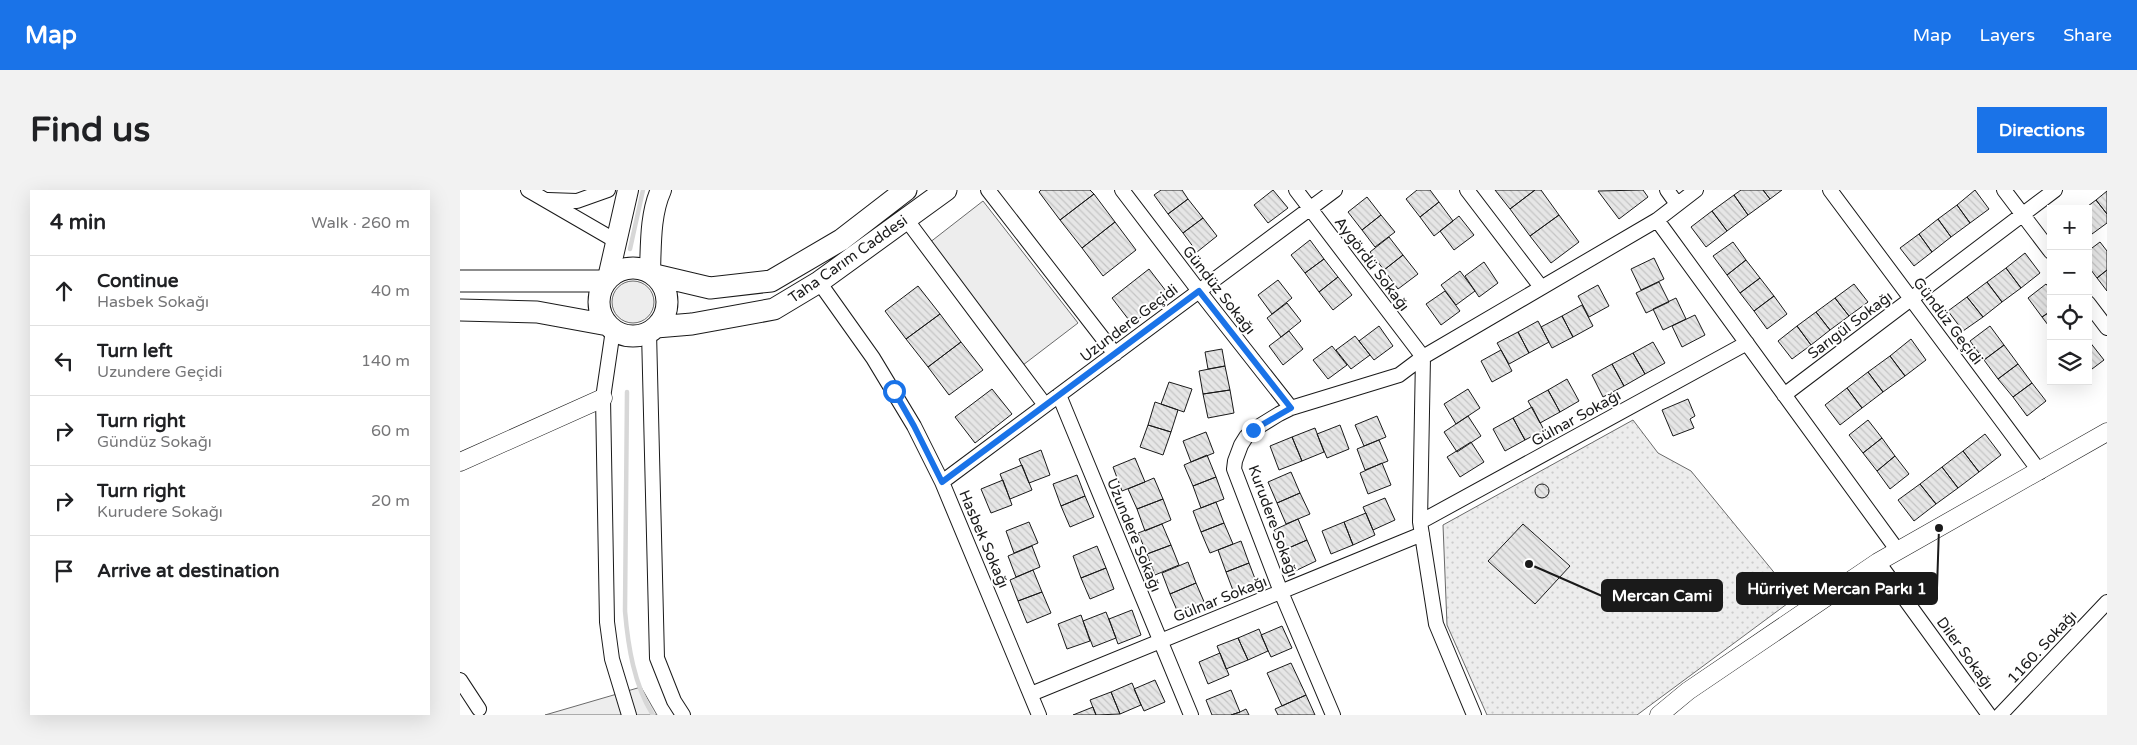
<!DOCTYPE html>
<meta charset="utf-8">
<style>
:root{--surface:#fff;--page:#f2f2f2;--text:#202124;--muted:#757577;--line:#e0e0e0;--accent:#1a73e8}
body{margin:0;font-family:"Varela Round",sans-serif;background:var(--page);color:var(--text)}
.controls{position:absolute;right:15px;top:15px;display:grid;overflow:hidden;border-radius:0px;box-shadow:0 5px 20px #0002}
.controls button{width:45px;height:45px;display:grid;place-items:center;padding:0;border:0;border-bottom:1px solid var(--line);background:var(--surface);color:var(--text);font:25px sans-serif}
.stop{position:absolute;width:15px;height:15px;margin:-11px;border:4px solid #1a73e8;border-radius:50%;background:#fff}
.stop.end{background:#1a73e8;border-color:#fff;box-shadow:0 1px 5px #0008}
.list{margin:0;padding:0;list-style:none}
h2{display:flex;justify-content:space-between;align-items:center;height:65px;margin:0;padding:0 20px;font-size:21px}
h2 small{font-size:16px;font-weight:400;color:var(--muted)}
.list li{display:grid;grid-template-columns:32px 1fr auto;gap:15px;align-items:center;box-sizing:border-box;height:70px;padding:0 20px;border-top:1px solid var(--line)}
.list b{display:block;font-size:19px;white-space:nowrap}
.list p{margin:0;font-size:16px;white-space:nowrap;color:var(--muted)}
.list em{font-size:16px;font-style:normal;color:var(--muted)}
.icon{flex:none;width:28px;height:28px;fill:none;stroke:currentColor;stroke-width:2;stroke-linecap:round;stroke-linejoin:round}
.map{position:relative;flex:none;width:1647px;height:525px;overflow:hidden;border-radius:0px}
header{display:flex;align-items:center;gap:30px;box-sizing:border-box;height:70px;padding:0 25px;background:var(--accent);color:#fff}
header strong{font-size:24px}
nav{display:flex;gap:28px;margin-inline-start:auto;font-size:18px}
.intro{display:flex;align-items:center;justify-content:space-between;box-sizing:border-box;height:120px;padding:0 30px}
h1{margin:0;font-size:35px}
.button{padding:12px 22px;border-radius:0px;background:var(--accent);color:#fff;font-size:18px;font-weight:700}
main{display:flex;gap:30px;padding:0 30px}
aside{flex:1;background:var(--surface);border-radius:0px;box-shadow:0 5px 20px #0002}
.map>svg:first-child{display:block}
.built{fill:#ededed;stroke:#6a6a6a}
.park{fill:url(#park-dots);stroke:#6a6a6a}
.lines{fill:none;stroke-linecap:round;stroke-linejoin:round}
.stream{stroke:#d7d7d7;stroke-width:4.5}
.building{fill:url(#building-back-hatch);stroke:#1a1a1a}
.minor-casing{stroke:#1a1a1a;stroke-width:16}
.tertiary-casing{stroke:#1a1a1a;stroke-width:19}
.secondary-casing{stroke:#1a1a1a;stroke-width:22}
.primary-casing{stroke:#1a1a1a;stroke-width:23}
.minor{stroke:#fff;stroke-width:14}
.tertiary{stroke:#fff;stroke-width:18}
.secondary{stroke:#fff;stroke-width:20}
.primary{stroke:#fff;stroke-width:21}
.route{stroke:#1a73e8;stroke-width:6}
.labels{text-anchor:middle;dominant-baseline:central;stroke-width:4;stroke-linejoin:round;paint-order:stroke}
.street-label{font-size:15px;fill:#1a1a1a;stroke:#fff}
.leader{fill:none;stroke:#1a1a1a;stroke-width:2}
.callout-dot{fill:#1a1a1a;stroke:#fff;stroke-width:2}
.callout{fill:#1a1a1a;stroke:#1a1a1a;stroke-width:2}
.callout-label{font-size:16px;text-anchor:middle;font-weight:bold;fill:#fff}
</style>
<header>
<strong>Map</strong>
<nav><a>Map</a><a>Layers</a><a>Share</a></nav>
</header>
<div class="intro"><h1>Find us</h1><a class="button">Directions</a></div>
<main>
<aside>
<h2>4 min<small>Walk · 260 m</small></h2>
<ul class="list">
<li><svg class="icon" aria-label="ahead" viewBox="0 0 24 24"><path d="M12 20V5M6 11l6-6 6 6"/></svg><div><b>Continue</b><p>Hasbek Sokağı</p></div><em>40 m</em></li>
<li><svg class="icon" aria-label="left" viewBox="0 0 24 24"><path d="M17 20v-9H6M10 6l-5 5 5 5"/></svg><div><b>Turn left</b><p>Uzundere Geçidi</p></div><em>140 m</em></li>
<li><svg class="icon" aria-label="right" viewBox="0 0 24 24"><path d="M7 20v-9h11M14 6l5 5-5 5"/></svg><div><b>Turn right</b><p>Gündüz Sokağı</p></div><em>60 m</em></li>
<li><svg class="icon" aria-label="right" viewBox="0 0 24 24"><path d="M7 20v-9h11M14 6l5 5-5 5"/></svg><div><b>Turn right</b><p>Kurudere Sokağı</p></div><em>20 m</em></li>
<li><svg class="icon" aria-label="arrive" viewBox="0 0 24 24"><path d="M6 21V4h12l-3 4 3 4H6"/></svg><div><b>Arrive at destination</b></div></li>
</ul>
</aside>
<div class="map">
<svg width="1647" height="525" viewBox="0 0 1647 525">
<defs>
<pattern id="park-dots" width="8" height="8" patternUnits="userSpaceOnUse" patternTransform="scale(1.25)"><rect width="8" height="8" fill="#ededed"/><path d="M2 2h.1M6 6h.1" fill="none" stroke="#cbcbcb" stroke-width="1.8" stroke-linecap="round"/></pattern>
<pattern id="building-back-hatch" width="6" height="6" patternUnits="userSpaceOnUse" patternTransform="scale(1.25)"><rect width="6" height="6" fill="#e6e6e6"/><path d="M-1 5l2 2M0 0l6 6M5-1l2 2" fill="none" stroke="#c5c5c5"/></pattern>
</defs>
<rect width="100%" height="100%" fill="#fff"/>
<path class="built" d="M523,11L618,133L563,175L469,53Z
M152 112a21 21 0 1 1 42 0a21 21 0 1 1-42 0Z
M181,497L197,525H85Z"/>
<path class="park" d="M1173,230L1198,263L1231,281L1335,408L1177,525H1027L987,435L983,335Z"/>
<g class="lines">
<path class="stream" d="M170,59L183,0
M167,202L165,421C168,456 174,495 193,525"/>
</g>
<path class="building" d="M581,0H630L634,4L600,30L579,2Z
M701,0H722L728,9L708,24L694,5Z
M813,0L828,18L808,33L794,15Z
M957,0H970L979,12L960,27L946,9Z
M1035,0H1075L1050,19Z
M1075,0H1081L1099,25L1070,46L1050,19Z
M1183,0L1188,7L1159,29L1138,1Z
M1281,0H1303L1310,9L1288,25L1274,5Z
M1303,0H1322L1310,9Z
M1515,0L1529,19L1510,33L1497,15Z
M1647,1V24L1636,10Z
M634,4L655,32L622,58L600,30Z
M1274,5L1288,25L1267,41L1252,21Z
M907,7L921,25L902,40L888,22Z
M728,9L743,28L723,43L708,24Z
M1636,10L1647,24V33L1632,44L1628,38V19H1624Z
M979,12L993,31L974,46L960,27Z
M1497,15L1510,33L1491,47L1478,29Z
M1252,21L1267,41L1246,57L1231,37Z
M921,25L935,42L915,57L902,40Z
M1099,25L1119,52L1091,73L1070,46Z
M999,26L1014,45L994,60L980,41Z
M743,28L757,46L737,62L723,43Z
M1478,29L1491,47L1472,62L1459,44Z
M655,32L676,60L643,86L622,58Z
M1459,44L1472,62L1454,76L1440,58Z
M929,47L943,65L924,80L910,62Z
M850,50L864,69L845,83L831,65Z
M1273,52L1286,70L1267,85L1253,66Z
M1640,52L1647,61V80L1637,88L1628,76V61Z
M1565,63L1580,83L1561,98L1546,78Z
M943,65L958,84L938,99L924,80Z
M1194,68L1204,89L1181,100L1171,79Z
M864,69L878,87L859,102L845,83Z
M1286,70L1300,88L1280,103L1267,85Z
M1024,72L1038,93L1019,107L1005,86Z
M1546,78L1561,98L1542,112L1527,92Z
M689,79L709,105L672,134L652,108Z
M1647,80V101L1637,88Z
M1000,81L1015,101L996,115L981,95Z
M878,87L892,105L873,120L859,102Z
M1300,88L1314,106L1294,121L1280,103Z
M818,90L832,108L812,124L798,105Z
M1199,92L1209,112L1186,123L1176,103Z
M1527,92L1542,112L1523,127L1507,107Z
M1394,94L1408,112L1389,126L1375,108Z
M1586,94L1591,100V121L1582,127L1568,108Z
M1138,95L1149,116L1129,127L1118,106Z
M458,96L480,124L446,149L425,121Z
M985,101L1000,121L981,135L966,114Z
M1314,106L1327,124L1307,139L1294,121Z
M1507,107L1523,127L1503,141L1488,121Z
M1216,108L1226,129L1203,140L1193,119Z
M1375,108L1389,126L1370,140L1356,122Z
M827,113L841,131L821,147L807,128Z
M1122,115L1133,136L1113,147L1102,126Z
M1591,121V139L1582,127Z
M1356,122L1370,140L1351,155L1337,136Z
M480,124L501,152L468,177L446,149Z
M1235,125L1245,145L1222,157L1212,136Z
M1102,126L1113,147L1092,158L1081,137Z
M1078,131L1089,152L1069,163L1058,142Z
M919,136L933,156L914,170L899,151Z
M1337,136L1351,155L1332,169L1318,151Z
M1530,136L1544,155L1524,170L1510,151Z
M829,141L843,159L823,175L809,156Z
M1058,142L1069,163L1049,174L1037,153Z
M895,146L910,165L891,179L876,160Z
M1451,149L1466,170L1445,186L1430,166Z
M1629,151L1644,170L1628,182V152Z
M501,152L523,180L489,205L468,177Z
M1193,152L1205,173L1185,184L1173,163Z
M1544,155L1558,174L1538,189L1524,170Z
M872,156L887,175L868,189L853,170Z
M762,159L765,176L748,179L745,162Z
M1041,160L1052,181L1032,192L1021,171Z
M1173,163L1185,184L1164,196L1152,174Z
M1430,166L1445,186L1423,202L1408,182Z
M1152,174L1164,196L1143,207L1132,185Z
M1558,174L1572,193L1553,207L1538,189Z
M765,176L770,200L743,204L739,181Z
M1408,182L1423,202L1402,218L1387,198Z
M1107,189L1119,211L1100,222L1088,200Z
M709,192L732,199L724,222L701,214Z
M1572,193L1586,211L1567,226L1553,207Z
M1387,198L1402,218L1380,235L1365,215Z
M532,199L552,224L515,253L495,227Z
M1008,199L1020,218L996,234L984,214Z
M770,200L774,223L748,228L743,204Z
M1088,200L1100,222L1080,233L1068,211Z
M1228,209L1235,226L1230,229L1234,238L1213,246L1202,220Z
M695,212L718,220L711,242L688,235Z
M1072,217L1084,240L1065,250L1053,228Z
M917,226L926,247L904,256L895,235Z
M1008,226L1021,246L997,262L984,242Z
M1053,228L1065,250L1045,261L1033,239Z
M1408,230L1422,248L1403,263L1389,245Z
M688,235L711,242L703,265L680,257Z
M880,235L889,259L867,268L857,244Z
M855,238L864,262L842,271L832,247Z
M746,242L754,263L731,272L723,251Z
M1525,244L1541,265L1519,282L1503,261Z
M832,247L842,271L819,280L810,256Z
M1422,248L1435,266L1417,281L1403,263Z
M919,250L928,271L905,280L897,259Z
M1011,252L1024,272L1000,287L987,267Z
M581,260L590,285L569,293L559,269Z
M1503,261L1519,282L1498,298L1482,277Z
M747,265L756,287L733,296L724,275Z
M1435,266L1449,284L1430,299L1417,281Z
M675,268L685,292L662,301L653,277Z
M922,273L931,295L908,304L900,283Z
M562,275L572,300L550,309L540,284Z
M1482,277L1498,298L1476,314L1460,294Z
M831,282L840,303L817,313L808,292Z
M617,285L625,306L601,316L593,294Z
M756,287L764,309L741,318L733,296Z
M694,288L703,309L677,319L668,299Z
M543,290L552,315L531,323L521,299Z
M1075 301a7 7 0 1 1 14 0a7 7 0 1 1-14 0Z
M1460,294L1476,314L1454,331L1438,310Z
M840,303L850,324L826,334L817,313Z
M625,306L634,327L610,337L601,316Z
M925,308L935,330L913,340L903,317Z
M703,309L711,330L685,341L677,319Z
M756,312L764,333L741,342L733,321Z
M906,323L915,345L893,355L884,332Z
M838,329L847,350L824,360L814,340Z
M569,332L578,353L554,363L546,341Z
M884,332L893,355L871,364L862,341Z
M764,333L773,354L750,363L741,342Z
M702,334L711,355L687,364L678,343Z
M1063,334L1110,376L1075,414L1028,371Z
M847,350L856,371L833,382L824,360Z
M781,351L789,373L766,382L758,360Z
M711,355L719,375L695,385L687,364Z
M572,356L580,377L556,387L548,366Z
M637,356L646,378L621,388L613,366Z
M728,372L736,393L710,404L702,383Z
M789,373L797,394L774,403L766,382Z
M646,378L654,399L630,409L621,388Z
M573,380L582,402L558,411L550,390Z
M736,393L745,414L719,425L710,404Z
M582,402L591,423L567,433L558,411Z
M672,420L681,445L658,454L649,429Z
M646,422L656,448L633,457L623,431Z
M621,425L630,451L607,459L598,434Z
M822,436L832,458L811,467L801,445Z
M799,439L808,461L788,470L778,448Z
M778,448L788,470L766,479L757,456Z
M760,463L769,485L748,494L739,472Z
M831,473L846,505L822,516L807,483Z
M695,490L705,512L684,521L674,499Z
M672,493L681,515L660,524L651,502Z
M771,500L780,522L771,525H752L746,510Z
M651,502L660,524L636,525L630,510Z
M846,505L855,525H818L815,519Z
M633,517L636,525H613Z
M786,519L789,525H771L780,522Z"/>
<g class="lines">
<g class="minor-casing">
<path id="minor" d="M68,0L156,51
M528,0L655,164
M662,0L739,101L831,218
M836,0L963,167
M1007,0L1081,97
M1207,0L1217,14
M1370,0L1580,282
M1544,0L1591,62
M88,10L117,11L148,0
M446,29L585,215
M1197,30L1438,361
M359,92L413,168L454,236L482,292L579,525
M1628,113L1647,138
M153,140L143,208L147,432L152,469L169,525
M189,142L197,468L214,511L223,525
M963,167L960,332L976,434L1014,525
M599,205L731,525
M1324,205L1595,0
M482,292L875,0
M960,332L1287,153
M1418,372L1529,525
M0,490L19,519
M571,504L962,344
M873,525L821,402L774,279L775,271L781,255L786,247L793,240L819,224L831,218L939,185L963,167L1197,30L1236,0
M1540,525L1647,412"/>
</g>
<g class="tertiary-casing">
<path id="tertiary" d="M0,272L143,208
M1199,525L1228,501L1418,372L1647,242"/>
</g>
<g class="secondary-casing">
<path id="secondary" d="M190,81C191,55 190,24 201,0
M148,88L168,0"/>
</g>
<g class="primary-casing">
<path id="primary" d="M139 112a34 34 0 1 1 68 0a34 34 0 1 1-68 0Z
M195,85L250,98L311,91L381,50L446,0
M0,91H146
M0,120L77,122L148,135
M196,137L232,134L314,119L359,92L486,0"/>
</g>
<use href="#minor" class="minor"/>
<use href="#tertiary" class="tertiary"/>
<use href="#secondary" class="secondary"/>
<use href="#primary" class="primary"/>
</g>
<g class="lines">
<path class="route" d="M434,201L454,236L482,292L739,101L831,218L793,240"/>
</g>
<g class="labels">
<g class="street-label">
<text transform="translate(388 69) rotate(-35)">Taha Carım Caddesi</text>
<text transform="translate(912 74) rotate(53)">Aygördü Sokağı</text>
<text transform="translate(759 100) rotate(52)">Gündüz Sokağı</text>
<text transform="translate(1488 131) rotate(53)">Gündüz Geçidi</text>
<text transform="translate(669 133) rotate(-37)">Uzundere Geçidi</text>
<text transform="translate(1390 135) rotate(-37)">Sarıgül Sokağı</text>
<text transform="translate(1116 228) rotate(-29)">Gülnar Sokağı</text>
<text transform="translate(813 331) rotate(70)">Kurudere Sokağı</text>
<text transform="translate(674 345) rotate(68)">Uzundere Sokağı</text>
<text transform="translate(524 349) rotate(67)">Hasbek Sokağı</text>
<text transform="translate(760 409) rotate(-22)">Gülnar Sokağı</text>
<text transform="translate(1582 457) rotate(-47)">1160. Sokağı</text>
<text transform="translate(1505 463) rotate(54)">Diler Sokağı</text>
</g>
</g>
<path class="leader" d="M1479 338L1477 398M1069 374L1142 406"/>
<g class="callout-dot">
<circle cx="1479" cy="338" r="5"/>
<circle cx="1069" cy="374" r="5"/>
</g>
<g class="callout">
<rect x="1277" y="383" width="200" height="31" rx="5"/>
<rect x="1142" y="390" width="120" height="31" rx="5"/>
</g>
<g class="callout-label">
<text x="1377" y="404">Hürriyet Mercan Parkı 1</text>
<text x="1202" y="411">Mercan Cami</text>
</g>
</svg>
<div class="controls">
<button>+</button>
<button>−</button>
<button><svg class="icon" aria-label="locate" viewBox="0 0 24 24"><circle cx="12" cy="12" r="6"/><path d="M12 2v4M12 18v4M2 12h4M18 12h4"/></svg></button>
<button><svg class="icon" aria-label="layers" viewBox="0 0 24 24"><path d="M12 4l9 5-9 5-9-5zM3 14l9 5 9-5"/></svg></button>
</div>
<div class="stop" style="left:434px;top:201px"></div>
<div class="stop end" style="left:793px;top:240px"></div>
</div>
</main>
